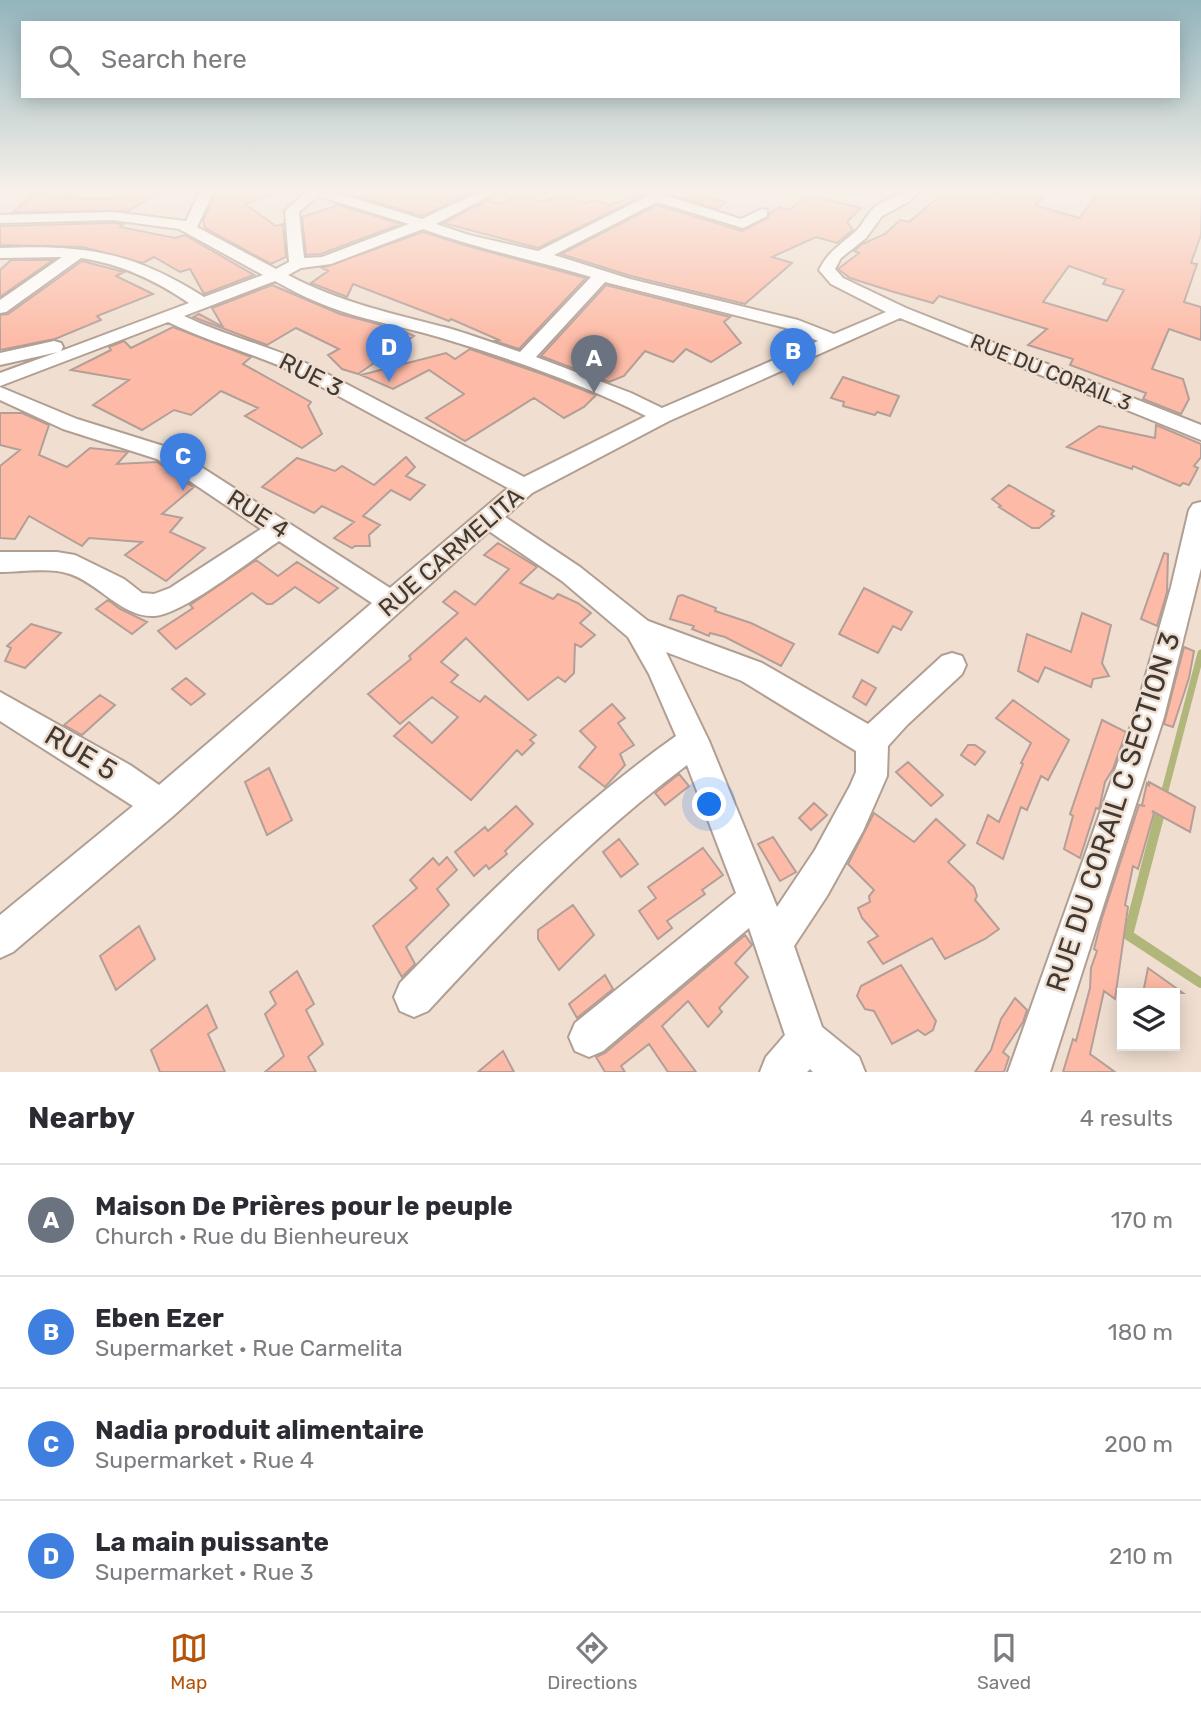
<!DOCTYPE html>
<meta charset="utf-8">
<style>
:root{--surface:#fff;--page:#f2f2f3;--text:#2b2b33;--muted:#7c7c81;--line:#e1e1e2;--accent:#b45309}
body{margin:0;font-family:Rubik,sans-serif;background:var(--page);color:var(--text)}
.controls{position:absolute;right:21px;bottom:21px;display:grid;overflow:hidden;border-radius:0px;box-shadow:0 4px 18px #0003}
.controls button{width:63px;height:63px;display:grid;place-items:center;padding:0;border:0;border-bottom:2px solid var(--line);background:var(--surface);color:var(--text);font:35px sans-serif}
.you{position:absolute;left:710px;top:805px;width:24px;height:24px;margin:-18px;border:5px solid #fff;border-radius:50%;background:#1a73e8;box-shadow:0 0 0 10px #1a73e833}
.badge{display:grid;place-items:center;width:46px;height:46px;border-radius:50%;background:var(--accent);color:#fff;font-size:23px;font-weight:700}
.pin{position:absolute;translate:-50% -58px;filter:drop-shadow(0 2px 4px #0008)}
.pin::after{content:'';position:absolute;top:37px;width:24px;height:21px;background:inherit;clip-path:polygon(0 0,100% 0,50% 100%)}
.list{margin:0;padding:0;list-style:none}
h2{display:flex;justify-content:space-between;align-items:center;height:91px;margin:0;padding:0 28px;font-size:30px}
h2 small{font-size:23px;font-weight:400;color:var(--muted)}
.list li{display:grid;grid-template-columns:46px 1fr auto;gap:21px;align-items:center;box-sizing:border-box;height:112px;padding:0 28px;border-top:2px solid var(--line)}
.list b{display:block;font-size:26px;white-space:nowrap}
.list p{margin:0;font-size:23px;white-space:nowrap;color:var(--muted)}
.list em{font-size:23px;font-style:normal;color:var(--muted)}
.icon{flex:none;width:38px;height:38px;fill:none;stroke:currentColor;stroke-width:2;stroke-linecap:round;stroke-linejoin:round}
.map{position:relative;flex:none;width:1201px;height:1072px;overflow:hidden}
.search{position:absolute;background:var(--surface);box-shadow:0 4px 18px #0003;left:21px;right:21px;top:21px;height:77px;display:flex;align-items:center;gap:18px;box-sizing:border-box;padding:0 24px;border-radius:0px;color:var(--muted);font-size:26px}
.sheet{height:539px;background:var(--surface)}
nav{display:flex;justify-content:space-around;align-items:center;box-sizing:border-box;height:98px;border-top:2px solid var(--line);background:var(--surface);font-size:19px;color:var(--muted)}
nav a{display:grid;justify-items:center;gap:4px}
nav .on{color:var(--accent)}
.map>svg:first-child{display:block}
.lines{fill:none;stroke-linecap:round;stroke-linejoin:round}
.stream-far1{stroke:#b1b77a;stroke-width:7}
.stream{stroke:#b1b77a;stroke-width:10}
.building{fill:#fdbba7;stroke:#b49e98;stroke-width:2;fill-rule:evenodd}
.minor-casing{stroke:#b09f92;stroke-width:4}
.minor{fill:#fff;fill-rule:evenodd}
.labels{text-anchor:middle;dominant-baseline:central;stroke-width:5;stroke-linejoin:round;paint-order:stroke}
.far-street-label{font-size:21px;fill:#403a34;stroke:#f0dfd1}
.street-label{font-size:24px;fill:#403a34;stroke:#f0dfd1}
.near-street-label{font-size:28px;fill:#403a34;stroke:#f0dfd1}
</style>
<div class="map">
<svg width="1201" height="1072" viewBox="0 0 1201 1072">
<rect width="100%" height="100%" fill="#f0dfd1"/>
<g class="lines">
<path class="stream-far1" d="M1163,798L1201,653"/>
<path class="stream" d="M1161,809L1128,935L1201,983"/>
</g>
<path class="building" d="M120,191H161L128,211L13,212L34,194L71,193L66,198L110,199Z
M217,191H275V194L245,204L276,226L283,224L286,257L271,264L205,228L203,220Z
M379,191H466L471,193L422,216L360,197Z
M670,191H680L726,202L717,209L668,194Z
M946,191H981L1015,197L1021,191L1044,197L1035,205L1079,218L1101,191H1145L1182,199L1185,192L1201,195V235L1191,263L1197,264L1184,302L1201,307V340L1169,329L1152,369L1183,379L1189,399L1181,414L1143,399L1146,393L1070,365L1073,359L1028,345L1047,329L939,296L933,303L894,292L850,278L838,269L859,253L854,251L862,244L885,234L900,220L909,222ZM1069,266L1106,279L1103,284L1124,290L1107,321L1043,302Z
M641,193L645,195L538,248L443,223L488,200L499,204L521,194L543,202L562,194L585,203L594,200L610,205Z
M809,195L861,208L847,222L853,230L837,243L816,237L772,257L792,263L745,304L631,276L561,254L657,205L742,231L768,218L770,213L780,207L789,210Z
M338,205L401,224L321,254L306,255L302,217Z
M113,223L124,224L120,227L175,238L185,235L254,275L204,294L190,269L180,272L154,257L143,263L83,247L0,245V226Z
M423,232L464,245L586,278L519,349L495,341L499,340L451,319L449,321L353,284L347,297L311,283L328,271L322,268Z
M11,260H53L0,297V270Z
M82,261L124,272L116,276L153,294L97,316L101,320L55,339L0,350V315L8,314Z
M272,285L340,314L404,331L414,336L358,374L342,369L328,355L339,349L296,328L267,345L193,317L199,314L223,327L212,308Z
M606,285L730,317L724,322L741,343L711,362L686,349L673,362L645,351L624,376L609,382L541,356Z
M173,327L251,357L243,364L311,402L308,406L322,434L302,448L245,416L258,408L221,391L191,415L174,410L142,430L93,405L129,380L71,370L111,350L109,347L124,341L131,348Z
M470,349L545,375L596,395L584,407L564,418L534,398L465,441L426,418L464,394L429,370L393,389L361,375L446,353L455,359Z
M843,377L899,396L890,416L877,412L875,415L843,406L844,402L831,398Z
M0,413H22L49,425L39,455L67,467L90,448L128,452L117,464L157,462L176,475L174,476L194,487L162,514L182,518L170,532L205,548L166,581L125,555L142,542L89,538L82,546L29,516L15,539L0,538V466L20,450L0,445Z
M1156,425L1201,444V457L1194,466L1198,468L1189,485L1183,483L1180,486L1133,466L1132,469L1067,447L1099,426L1155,438Z
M406,457L415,467L406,476L425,485L410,500L391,490L363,516L380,525L369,535L370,546H355L352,548L334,538L354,522L322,506L314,513L262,487L297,458L335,471L342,466L374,485Z
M1009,485L1054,511L1051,514L1054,516L1039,528H1032L999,507L1001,506L992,499Z
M498,543L537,567L520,583L553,599L558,594L578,603L591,613L580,623L595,635L581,647L575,644L574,673L565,682L558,677L528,700L466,638L441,662L458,675L451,682L480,702L485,696L536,735L530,740L534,743L522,755L517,750L471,800L394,736L409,722L432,743L458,717L432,697L400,724L368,694L411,659L409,656L458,613L443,602L455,591L475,605L509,569L484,555Z
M1164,553L1168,554L1167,592L1157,626L1141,619Z
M256,560L278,576L297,562L338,588L319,603L295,587L272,604H267L252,593L176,649L158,631L193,608L190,605Z
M864,588L912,612L901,630L893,626L878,653L839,634Z
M682,595L716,608L715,611L751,623L794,644L781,666L725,637L710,633L709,636L692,629L694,626L670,619L678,596Z
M108,600L120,609L147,622L132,634L96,609Z
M1082,613L1111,625L1102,663L1109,676L1093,679L1091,687L1045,667L1038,682L1018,671L1027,634L1071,652Z
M31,624L61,633L25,668L5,661L11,648L7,646Z
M1184,647L1194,651L1189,678L1173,727L1164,724Z
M186,678L205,694L191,705L172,689Z
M862,680L876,688L866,705L853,697Z
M100,695L115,705L82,735L64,725Z
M1013,700L1069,740L1048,780L1041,776L1027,810L1021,807L1003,859L977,843L988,815L999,822L1023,764L1021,763L1031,743L996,718Z
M612,704L625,718L618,723L634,745L620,754L625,765L605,787L579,767L596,747L580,731Z
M1102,720L1126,732L1113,769L1105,782L1100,805L1099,809L1096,808L1080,858L1064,849L1073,816L1070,814Z
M968,745H975L985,752L975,765L961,755Z
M908,762L943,795L931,806L896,772Z
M269,768L292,820L267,835L245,782Z
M679,774L689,786L665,805L655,793Z
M1149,782L1195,807L1190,832L1152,811L1154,813L1138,869L1133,866L1125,905L1128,907L1115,999L1104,991L1090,1054L1115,1072H1063L1073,1039L1076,1041L1090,988L1091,968L1097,951L1094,949L1102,918L1139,805L1145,806L1142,805L1147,783L1149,785Z
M814,803L827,815L811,830L799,818Z
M516,806L533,824L505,851L507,854L489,869L486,865L474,876L455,852L485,827L488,831Z
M874,813L914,842L936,819L965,845L948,862L974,887L977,896L975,900L999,929L985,939L945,959L932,938L883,964L868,942L878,936L862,918L858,908L870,902L869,896L874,890L848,864Z
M773,837L796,872L780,881L758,844Z
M619,839L638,864L621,877L603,852Z
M703,848L723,875L702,890L705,894L667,921L672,928L658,939L639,911L656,898L648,887Z
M447,857L457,870L437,889L449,905L406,947L415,964L402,977L373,926L417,888L410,880L433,858L439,865Z
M573,905L594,935L559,970L538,939V930Z
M139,926L155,959L116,990L100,956Z
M745,935L752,945L735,963L748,977L719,1008L722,1012L708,1027L688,1001L662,1026L696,1072H668L649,1044L621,1066L625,1072H605L596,1057L605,1053Z
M901,965L936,1021L933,1030L925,1035L918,1030L892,1044L874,1011L865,1009L857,996L861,986Z
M1148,968L1183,993H1143Z
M297,971L314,1004L306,1010L323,1044L308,1057L316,1072H265L284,1056L265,1014L276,1004L270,992Z
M605,975L613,989L577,1018L569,1004Z
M1015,998L1027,1010L1023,1022L1003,1052L1009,1057L1004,1072H975L991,1050L1001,1019Z
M207,1005L217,1028L208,1034L225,1072H160L151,1050Z
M503,1051L514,1072H478Z"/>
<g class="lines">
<g class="minor-casing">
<path id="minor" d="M200,191H214L197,227L276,269L289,262L285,211L307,191H331L422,219L481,191H499L436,224L469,235L538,251L646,197L652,191H667L664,195L741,219L762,209L767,210V216L743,228L657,202L554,255L630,279L798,320L834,334L886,312L831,284L819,270C828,251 842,244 857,230C862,225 865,218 870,212C879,201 905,191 919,191L910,201L882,216L866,238L841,258L835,269L843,278L906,308L1201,425V440L900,318L669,421L532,493L505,517L580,567L648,621L762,663L868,724L942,656L952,653L962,656L966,665L962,674L907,725L888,746L887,776L863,831L827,896L794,946L822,1027L859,1057L865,1072H813L810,1069L807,1072H760L766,1057L785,1035L749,928L603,1051L589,1057L575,1051L569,1037L575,1023L736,893L687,765C591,837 509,923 428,1011L414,1017L400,1011L394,997L400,983C487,894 575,808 676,736L649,674L628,637L562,581L489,531L172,817L13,952L0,958V915L133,806L0,721V692L130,765L159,785L372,603L279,541C252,559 185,613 155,616C122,618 100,584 70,574C50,567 21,572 0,572V552H57L75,555L124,579L142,593L154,594L170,588L261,529L157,459L63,429L0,400V387L77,419L173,449L390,588L508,488L298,374C256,354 211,343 168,322L0,386V373L58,352L0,365V353L54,341L61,343L63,347L61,351L189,303C155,280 121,264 81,258L6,312L0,313V300L62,257L0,258V248C84,245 132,251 204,297L263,275L179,229L113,220L0,223V215L113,212L186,221ZM318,196L409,224L322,257L304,258L299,212ZM423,229C478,249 535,260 591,277L520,352C496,344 472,335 448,328C393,314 339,302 288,275L301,268L331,264ZM275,281C303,297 333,310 364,318C390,325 416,330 442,338C511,359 581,383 646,416L524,477L312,366C270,346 226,336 184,316ZM605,282L786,328L818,341L662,408L631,393L536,357ZM666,652L742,681L856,751V772L850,786L815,850L777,907L709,741Z
M1201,502V568L1164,717L1050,1072H1008L1134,717L1171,587L1189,510L1193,504Z"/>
</g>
<use href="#minor" class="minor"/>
</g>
<linearGradient id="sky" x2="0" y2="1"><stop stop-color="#92b5bc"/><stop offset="0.56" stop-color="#f8f1ea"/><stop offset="1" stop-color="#f8f1ea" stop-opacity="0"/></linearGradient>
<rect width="1201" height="341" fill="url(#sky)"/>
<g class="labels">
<g class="far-street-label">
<text transform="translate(1051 372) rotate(22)">RUE DU CORAIL 3</text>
</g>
<g class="street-label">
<text transform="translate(311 375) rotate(27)">RUE 3</text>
<text transform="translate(258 514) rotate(33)">RUE 4</text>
<text transform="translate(451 552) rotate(-41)">RUE CARMELITA</text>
</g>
<g class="near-street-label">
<text transform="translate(81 753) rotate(31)">RUE 5</text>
<text transform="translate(1113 812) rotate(-72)">RUE DU CORAIL C SECTION 3</text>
</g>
</g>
</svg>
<div class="controls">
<button><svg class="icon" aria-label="layers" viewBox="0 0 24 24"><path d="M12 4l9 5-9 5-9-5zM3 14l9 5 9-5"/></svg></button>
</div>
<div class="you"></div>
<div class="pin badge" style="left:594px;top:393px;background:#6b7280">A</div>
<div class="pin badge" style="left:793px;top:386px;background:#3f7fe0">B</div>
<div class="pin badge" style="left:183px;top:491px;background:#3f7fe0">C</div>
<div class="pin badge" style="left:389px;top:382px;background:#3f7fe0">D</div>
<div class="search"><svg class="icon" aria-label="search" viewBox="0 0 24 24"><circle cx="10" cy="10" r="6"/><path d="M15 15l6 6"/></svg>Search here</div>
</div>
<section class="sheet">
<h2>Nearby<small>4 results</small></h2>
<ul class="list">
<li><span class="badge" style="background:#6b7280">A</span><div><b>Maison De Prières pour le peuple</b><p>Church · Rue du Bienheureux</p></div><em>170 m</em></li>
<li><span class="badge" style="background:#3f7fe0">B</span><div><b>Eben Ezer</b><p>Supermarket · Rue Carmelita</p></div><em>180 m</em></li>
<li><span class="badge" style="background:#3f7fe0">C</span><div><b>Nadia produit alimentaire</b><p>Supermarket · Rue 4</p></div><em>200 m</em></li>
<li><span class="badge" style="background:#3f7fe0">D</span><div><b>La main puissante</b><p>Supermarket · Rue 3</p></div><em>210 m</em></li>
</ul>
</section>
<nav>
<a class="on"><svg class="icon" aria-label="map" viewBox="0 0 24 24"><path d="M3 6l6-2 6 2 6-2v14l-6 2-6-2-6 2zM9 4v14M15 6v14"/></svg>Map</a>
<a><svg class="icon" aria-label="directions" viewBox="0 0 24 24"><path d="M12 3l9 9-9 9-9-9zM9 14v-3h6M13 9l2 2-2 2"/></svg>Directions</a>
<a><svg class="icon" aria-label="saved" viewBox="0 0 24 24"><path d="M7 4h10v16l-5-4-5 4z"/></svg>Saved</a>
</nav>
